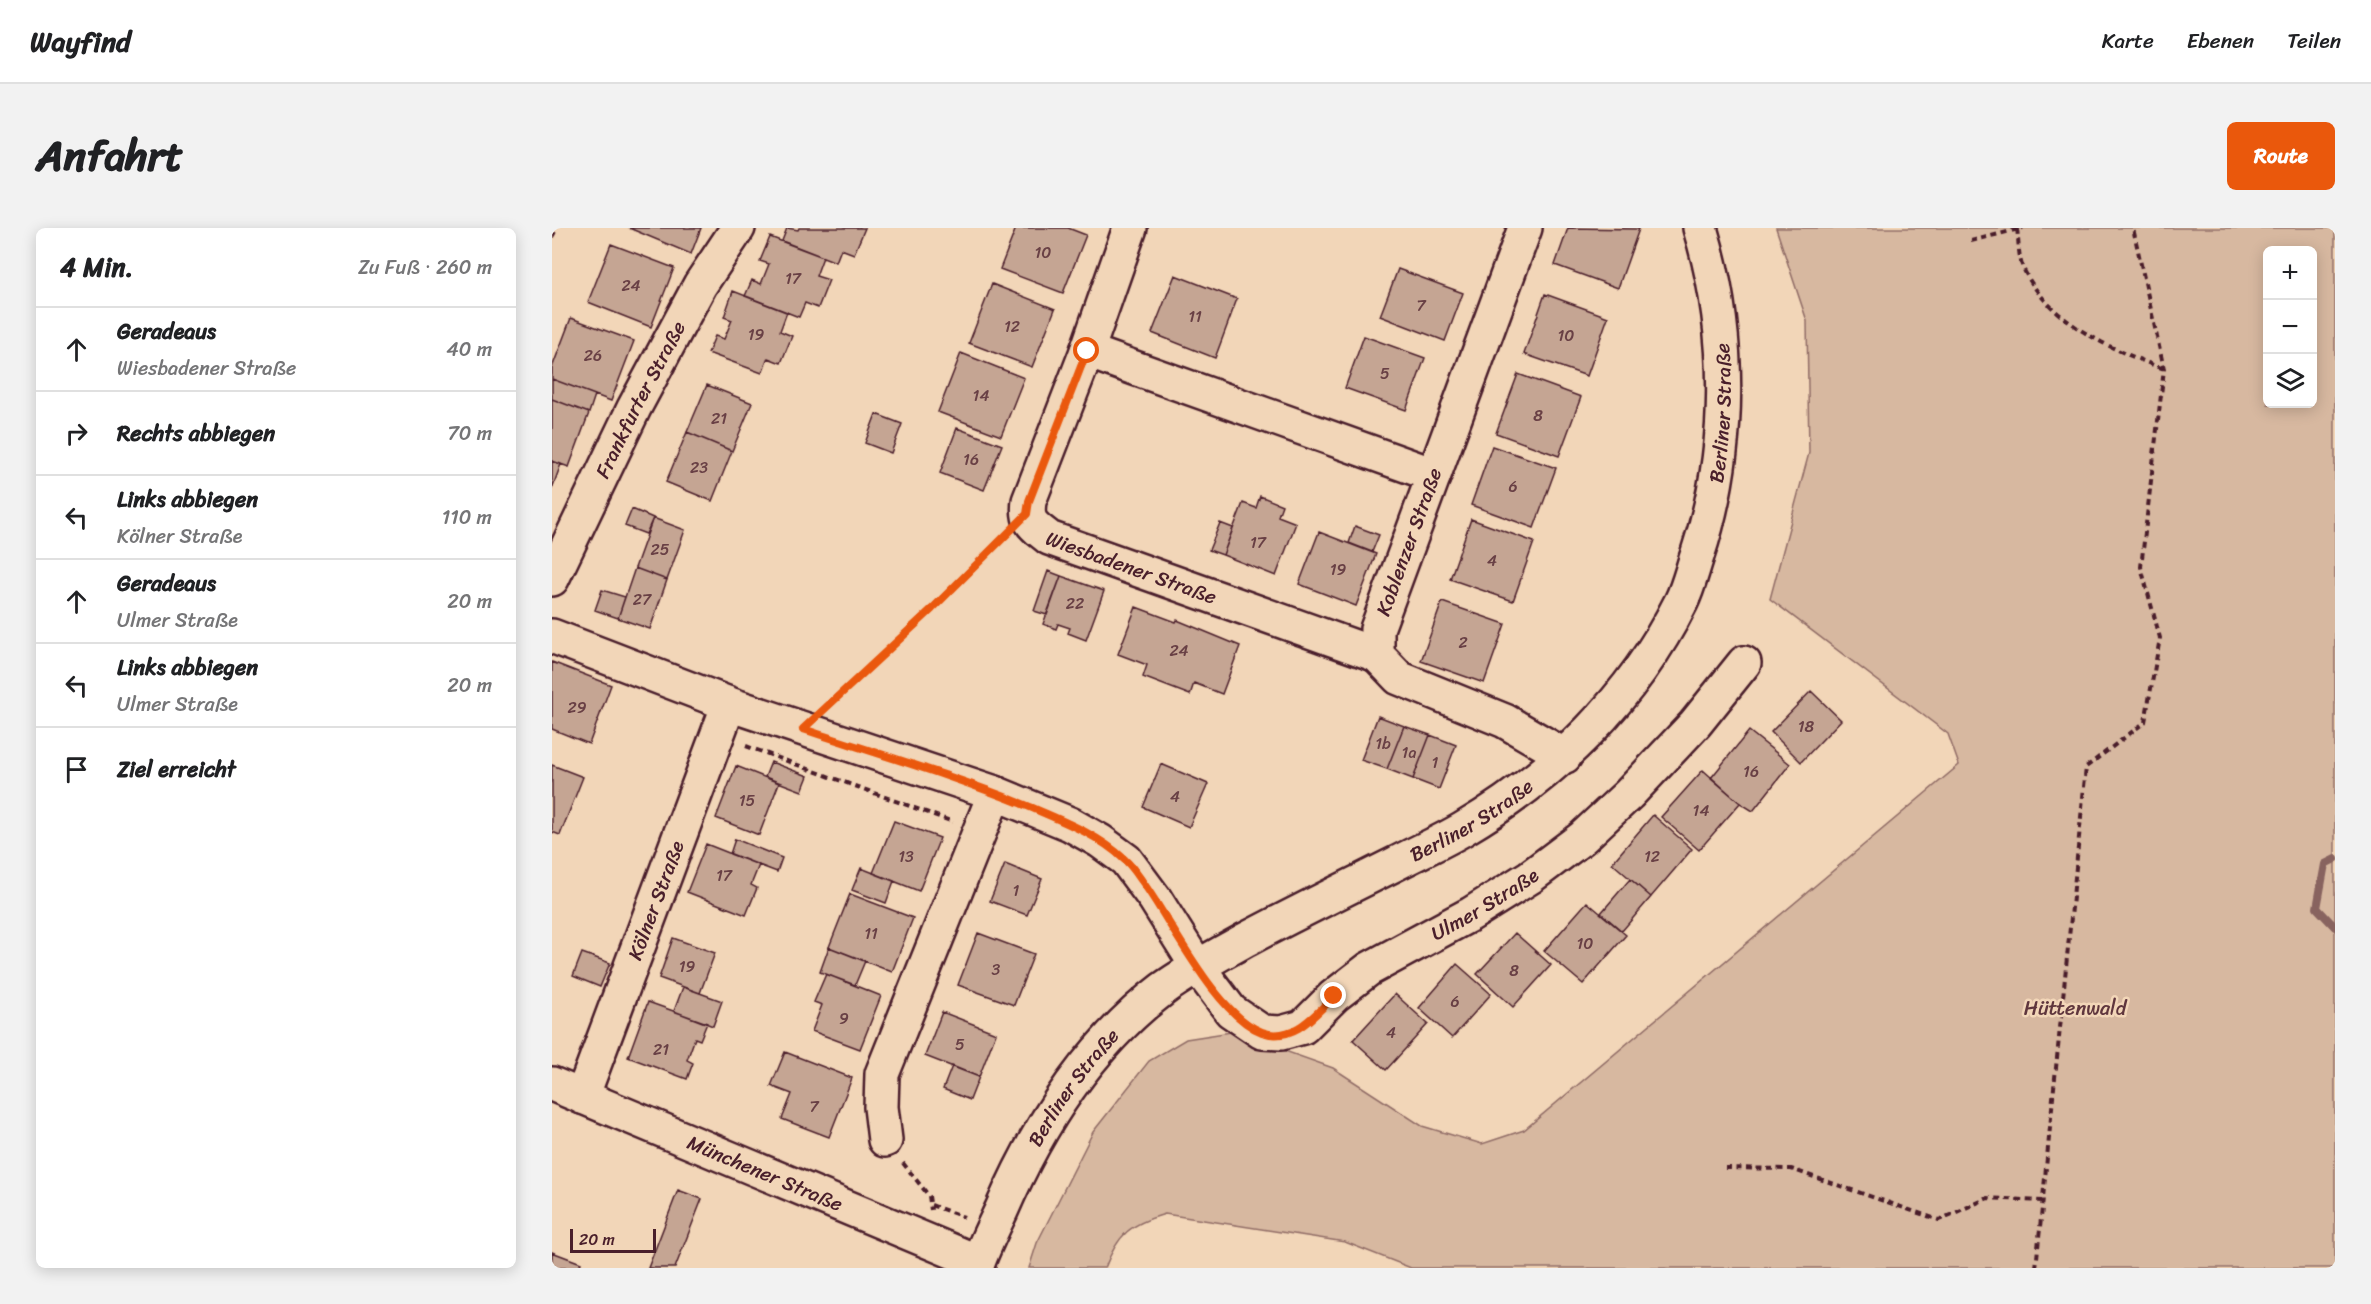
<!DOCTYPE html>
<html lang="de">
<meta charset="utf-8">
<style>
:root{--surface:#fff;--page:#f2f2f2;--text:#202124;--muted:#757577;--line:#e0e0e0;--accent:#ea580c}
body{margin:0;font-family:Sriracha,sans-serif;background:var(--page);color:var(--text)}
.controls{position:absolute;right:18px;top:18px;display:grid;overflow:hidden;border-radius:9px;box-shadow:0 3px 15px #0003}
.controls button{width:54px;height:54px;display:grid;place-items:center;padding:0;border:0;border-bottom:2px solid var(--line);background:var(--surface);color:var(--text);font:30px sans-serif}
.scale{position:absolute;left:18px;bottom:15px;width:86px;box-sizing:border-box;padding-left:6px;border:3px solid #4a1f2b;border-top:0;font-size:16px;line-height:21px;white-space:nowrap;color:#4a1f2b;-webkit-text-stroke:4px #f2d6b8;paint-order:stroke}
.stop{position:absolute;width:18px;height:18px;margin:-14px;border:4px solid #ea580c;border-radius:50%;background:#fff}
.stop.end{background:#ea580c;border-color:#fff;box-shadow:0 2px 6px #0008}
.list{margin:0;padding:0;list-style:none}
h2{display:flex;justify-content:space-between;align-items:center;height:78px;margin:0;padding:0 24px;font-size:26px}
h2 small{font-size:20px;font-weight:400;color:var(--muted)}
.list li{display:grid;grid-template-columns:39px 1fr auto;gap:18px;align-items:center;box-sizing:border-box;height:84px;padding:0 24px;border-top:2px solid var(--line)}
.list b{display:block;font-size:22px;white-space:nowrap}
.list p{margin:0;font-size:20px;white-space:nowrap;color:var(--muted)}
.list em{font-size:20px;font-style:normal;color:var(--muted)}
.icon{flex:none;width:33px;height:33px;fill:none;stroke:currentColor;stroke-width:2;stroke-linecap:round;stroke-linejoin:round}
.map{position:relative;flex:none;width:1783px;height:1040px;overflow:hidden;border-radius:9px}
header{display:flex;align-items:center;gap:36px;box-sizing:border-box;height:84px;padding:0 30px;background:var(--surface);border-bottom:2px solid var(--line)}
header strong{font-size:28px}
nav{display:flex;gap:33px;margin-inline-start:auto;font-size:21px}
.intro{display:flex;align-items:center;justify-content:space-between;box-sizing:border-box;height:144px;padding:0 36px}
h1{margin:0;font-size:42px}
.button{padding:15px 27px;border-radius:9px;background:var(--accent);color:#fff;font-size:21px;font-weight:700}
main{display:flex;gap:36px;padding:0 36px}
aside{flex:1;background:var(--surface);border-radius:9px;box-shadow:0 3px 15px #0003}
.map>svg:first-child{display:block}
.green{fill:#d7b8a0;stroke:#906c66;stroke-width:1.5;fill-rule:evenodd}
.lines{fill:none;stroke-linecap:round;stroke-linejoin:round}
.stream{stroke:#88635f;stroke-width:8}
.building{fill:#c5a593;stroke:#4a1f2b;stroke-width:1.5}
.minor-casing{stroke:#4a1f2b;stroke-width:38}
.path{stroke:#4a1f2b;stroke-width:4;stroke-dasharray:6 4.5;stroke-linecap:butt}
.minor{stroke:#f2d6b8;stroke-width:33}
.route{stroke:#ea580c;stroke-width:8}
.labels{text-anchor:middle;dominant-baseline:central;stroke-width:5;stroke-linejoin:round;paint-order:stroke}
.number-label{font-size:16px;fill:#694045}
.street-label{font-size:20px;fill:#4a1f2b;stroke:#f2d6b8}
.park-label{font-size:20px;fill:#5f363d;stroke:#f2d6b8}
</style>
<header>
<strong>Wayfind</strong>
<nav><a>Karte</a><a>Ebenen</a><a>Teilen</a></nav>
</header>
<div class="intro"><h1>Anfahrt</h1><a class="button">Route</a></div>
<main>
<aside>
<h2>4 Min.<small>Zu Fuß · 260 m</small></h2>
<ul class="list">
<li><svg class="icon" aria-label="ahead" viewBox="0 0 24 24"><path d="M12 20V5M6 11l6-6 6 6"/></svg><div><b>Geradeaus</b><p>Wiesbadener Straße</p></div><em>40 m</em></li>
<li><svg class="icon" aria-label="right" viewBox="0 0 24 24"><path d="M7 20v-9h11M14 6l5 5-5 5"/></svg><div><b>Rechts abbiegen</b></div><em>70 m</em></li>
<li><svg class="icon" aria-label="left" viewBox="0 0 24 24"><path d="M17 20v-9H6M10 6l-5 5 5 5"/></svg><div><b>Links abbiegen</b><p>Kölner Straße</p></div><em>110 m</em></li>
<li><svg class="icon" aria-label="ahead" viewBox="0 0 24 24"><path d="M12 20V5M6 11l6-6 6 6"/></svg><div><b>Geradeaus</b><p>Ulmer Straße</p></div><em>20 m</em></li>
<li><svg class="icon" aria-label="left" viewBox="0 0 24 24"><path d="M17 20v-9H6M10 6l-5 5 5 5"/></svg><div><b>Links abbiegen</b><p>Ulmer Straße</p></div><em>20 m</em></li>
<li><svg class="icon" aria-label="arrive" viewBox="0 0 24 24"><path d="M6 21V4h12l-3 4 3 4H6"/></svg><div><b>Ziel erreicht</b></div></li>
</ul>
</aside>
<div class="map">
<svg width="1783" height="1040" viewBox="0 0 1783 1040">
<rect width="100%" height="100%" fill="#f2d6b8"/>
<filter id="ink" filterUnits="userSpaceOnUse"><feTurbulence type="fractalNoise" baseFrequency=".0167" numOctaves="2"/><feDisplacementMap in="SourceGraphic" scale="12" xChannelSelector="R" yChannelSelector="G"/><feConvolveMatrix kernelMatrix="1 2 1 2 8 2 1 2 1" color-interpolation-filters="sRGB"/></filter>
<g filter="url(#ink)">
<path class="green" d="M1224,0H1783V1040H859L793,1014L613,986C578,996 566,1006 553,1040H477L485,1015L541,904L597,833L634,811L679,804L781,840L870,898L930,916L972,902L1407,537L1396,506L1218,371L1257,225L1255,93ZM1716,22H1760V176H1716Z"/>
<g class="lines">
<path class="stream" d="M1783,631L1773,636L1765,680L1783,699"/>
</g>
<path class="building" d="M77,0H149L139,26Z
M235,0L246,2L247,0H313L302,26L289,21L284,34L230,13Z
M464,0H516L534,7L511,65L448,41Z
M1016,0L1087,1L1066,60L1003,37Z
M218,9L271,29L264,48L277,52L266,80L253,75L247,89L193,68L200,52L209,56L217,36L208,33Z
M59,16L122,40L99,99L36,74Z
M846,41L911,65L893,113L828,88Z
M623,47L685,71L663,130L600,105Z
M440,56L503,81L480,139L417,115Z
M181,63L235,84L228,103L240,108L229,135L216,130L210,145L156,125L163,108L172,111L180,92L172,89Z
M993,66L1056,89L1035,148L972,126Z
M19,90L82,113L59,173L0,151V140Z
M812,108L873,130L854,182L793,160Z
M409,125L472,150L449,208L386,184Z
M966,146L1029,169L1007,228L944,205Z
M0,151L43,167L37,185L0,171Z
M155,157L200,175L180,223L135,204Z
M0,171L37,185L17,239L0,233Z
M324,186L350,196L339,225L313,215Z
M405,200L450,217L432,262L388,245Z
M135,204L180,223L160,273L114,254Z
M940,218L1004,240L982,300L919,277Z
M0,233L9,236L0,261Z
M708,268L730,277L726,288L744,295L724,348L671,327L691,275L704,280Z
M80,281L101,290L94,306L73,298Z
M101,290L133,302L115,352L83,340Z
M919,291L982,314L961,373L898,351Z
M668,295L681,300L671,327L657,322Z
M803,298L827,307L820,324L797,315Z
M767,304L824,326L804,378L747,356Z
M83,340L115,352L98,401L66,390Z
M496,343L509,348L495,387L482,383Z
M509,348L552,363L534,412L516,405L518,400L506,396L504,401L491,396Z
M50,362L73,369L66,390L43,382Z
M890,374L953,396L932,455L869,433Z
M584,379L624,394L625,392L688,418L670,466L642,455L638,467L591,449L595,437L566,426Z
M0,434L59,457L37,516L0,501Z
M1259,463L1289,492L1249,534L1219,504Z
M826,488L852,498L835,541L809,532Z
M852,498L878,507L861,551L835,541Z
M1197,503L1238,536L1201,583L1188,575L1159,550Z
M878,507L904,517L887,561L861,551Z
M219,534L256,548L250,563L213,549Z
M609,536L656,556L637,599L591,579Z
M0,537L31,549L8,607L0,604Z
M184,538L227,555L207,607L164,590Z
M1151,542L1188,575L1147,622L1109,589Z
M1101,587L1140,621L1099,669L1060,635Z
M342,593L388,610L367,663L321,645Z
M183,611L230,630L225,644L178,626Z
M154,616L207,637L199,657L205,660L194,687L135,664Z
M453,636L490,651L475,687L438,673Z
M309,640L342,653L334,675L300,662Z
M1078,651L1099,669L1070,703L1049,685Z
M298,666L361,690L340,744L277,719Z
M1035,674L1074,707L1031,756L992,723Z
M426,705L482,726L462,777L406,757Z
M963,705L999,737L961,779L925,746Z
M121,710L163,725L148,765L107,750Z
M277,719L313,733L303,757L268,744Z
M30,725L58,735L48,759L21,748Z
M905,736L939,766L900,810L867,780Z
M274,746L329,768L308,821L260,803L270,777L262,774Z
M131,759L170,773L161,798L122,783Z
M843,766L876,796L834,842L801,812Z
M96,774L155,795L148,812L143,810L135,832L141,835L135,851L76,829Z
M390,784L444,805L427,849L373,828Z
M233,824L300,850L277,909L230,891L240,866L219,858Z
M400,838L427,849L418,872L391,861Z
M126,962L150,971L123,1040H96Z
M0,1024L29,1035L27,1040H0Z"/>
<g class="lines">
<g class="minor-casing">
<g id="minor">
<path id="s1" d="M578,0L535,123L477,273C474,295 481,297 497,310L825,427"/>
<path d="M973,0L825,401V427L847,450L953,493L1013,528"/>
<path d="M535,123L882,247"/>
<path id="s2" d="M0,351L82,180L148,57L186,0"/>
<path id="s3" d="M0,408L177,476L443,565L518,596L548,613L574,632L603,671L645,738L679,783L710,804L729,805L751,799L782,768L817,741L919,686L978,649L1030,610L1077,566L1143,496L1192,435"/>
<path id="s4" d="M0,856L426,1034"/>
<path id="s5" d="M30,869L177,476"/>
<path d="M333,912L329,879L330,846L443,565"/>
<path id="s6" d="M424,1040C431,1020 440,1002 449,983C486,897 536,818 611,761C637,742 666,727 695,711C744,685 793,661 843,636C866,624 889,614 911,601C1003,547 1081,470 1129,374C1136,360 1140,343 1145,328C1180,223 1180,106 1148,0"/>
</g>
</g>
<path class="path" d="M1465,1C1467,14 1466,31 1472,42C1499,96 1559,121 1612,141
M0,9L5,0
M1419,13L1471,0
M276,478L380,381L452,309
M194,518L401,594
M351,935L377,968L379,982
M1173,940L1239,941L1387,992L1436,970L1490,973
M379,977L412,989
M1484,1040L1534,539L1593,494L1608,410L1589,339L1612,141L1581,0"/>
<use href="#minor" class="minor"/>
</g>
</g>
<g class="lines" filter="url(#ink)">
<path class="route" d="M535,123L477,273L475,286L380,381L251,501C327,526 405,549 478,579C511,593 547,607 573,632C580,638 585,646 590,653C619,693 664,787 710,804C741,815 763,787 782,768"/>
</g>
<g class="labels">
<g class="number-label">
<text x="491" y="24">10</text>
<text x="241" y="50">17</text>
<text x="79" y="57">24</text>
<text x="869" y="77">7</text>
<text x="643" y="88">11</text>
<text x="460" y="98">12</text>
<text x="204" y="106">19</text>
<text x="1014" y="107">10</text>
<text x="41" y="127">26</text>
<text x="833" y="145">5</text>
<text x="429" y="167">14</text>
<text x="986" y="187">8</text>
<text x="167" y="190">21</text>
<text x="419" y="231">16</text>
<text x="147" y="239">23</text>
<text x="961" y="258">6</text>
<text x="706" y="314">17</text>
<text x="108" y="321">25</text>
<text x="940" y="332">4</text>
<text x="786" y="341">19</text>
<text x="90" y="371">27</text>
<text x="523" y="375">22</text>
<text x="911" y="414">2</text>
<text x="627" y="422">24</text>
<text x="25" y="479">29</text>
<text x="1254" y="498">18</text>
<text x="831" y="515">1b</text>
<text x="857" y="524">1a</text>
<text x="883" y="534">1</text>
<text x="1199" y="543">16</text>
<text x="623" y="568">4</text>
<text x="195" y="572">15</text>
<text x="1149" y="582">14</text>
<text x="354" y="628">13</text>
<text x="1100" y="628">12</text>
<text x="172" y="647">17</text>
<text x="464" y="662">1</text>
<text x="319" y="705">11</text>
<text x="1033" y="715">10</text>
<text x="135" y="738">19</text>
<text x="444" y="741">3</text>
<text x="962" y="742">8</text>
<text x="903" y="773">6</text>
<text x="292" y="790">9</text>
<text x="839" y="804">4</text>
<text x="408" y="816">5</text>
<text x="109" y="821">21</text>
<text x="262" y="878">7</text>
</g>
<g class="street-label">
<text stroke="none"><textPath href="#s2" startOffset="200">Frankfurter Straße</textPath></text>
<text stroke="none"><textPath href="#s6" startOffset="1194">Berliner Straße</textPath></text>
<text transform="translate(857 314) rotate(-70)">Koblenzer Straße</text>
<text stroke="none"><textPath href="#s1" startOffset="424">Wiesbadener Straße</textPath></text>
<text stroke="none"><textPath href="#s6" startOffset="692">Berliner Straße</textPath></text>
<text stroke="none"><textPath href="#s5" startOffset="210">Kölner Straße</textPath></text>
<text stroke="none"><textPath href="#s3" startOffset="1102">Ulmer Straße</textPath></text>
<text stroke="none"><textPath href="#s6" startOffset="206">Berliner Straße</textPath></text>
<text stroke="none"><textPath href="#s4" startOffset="231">Münchener Straße</textPath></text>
</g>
<g class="park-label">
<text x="1523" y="780">Hüttenwald</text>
</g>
</g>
</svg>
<div class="controls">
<button>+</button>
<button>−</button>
<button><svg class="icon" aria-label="layers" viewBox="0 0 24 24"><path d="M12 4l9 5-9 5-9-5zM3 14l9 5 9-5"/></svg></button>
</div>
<div class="scale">20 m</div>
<div class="stop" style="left:535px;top:123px"></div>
<div class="stop end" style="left:782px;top:768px"></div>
</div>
</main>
